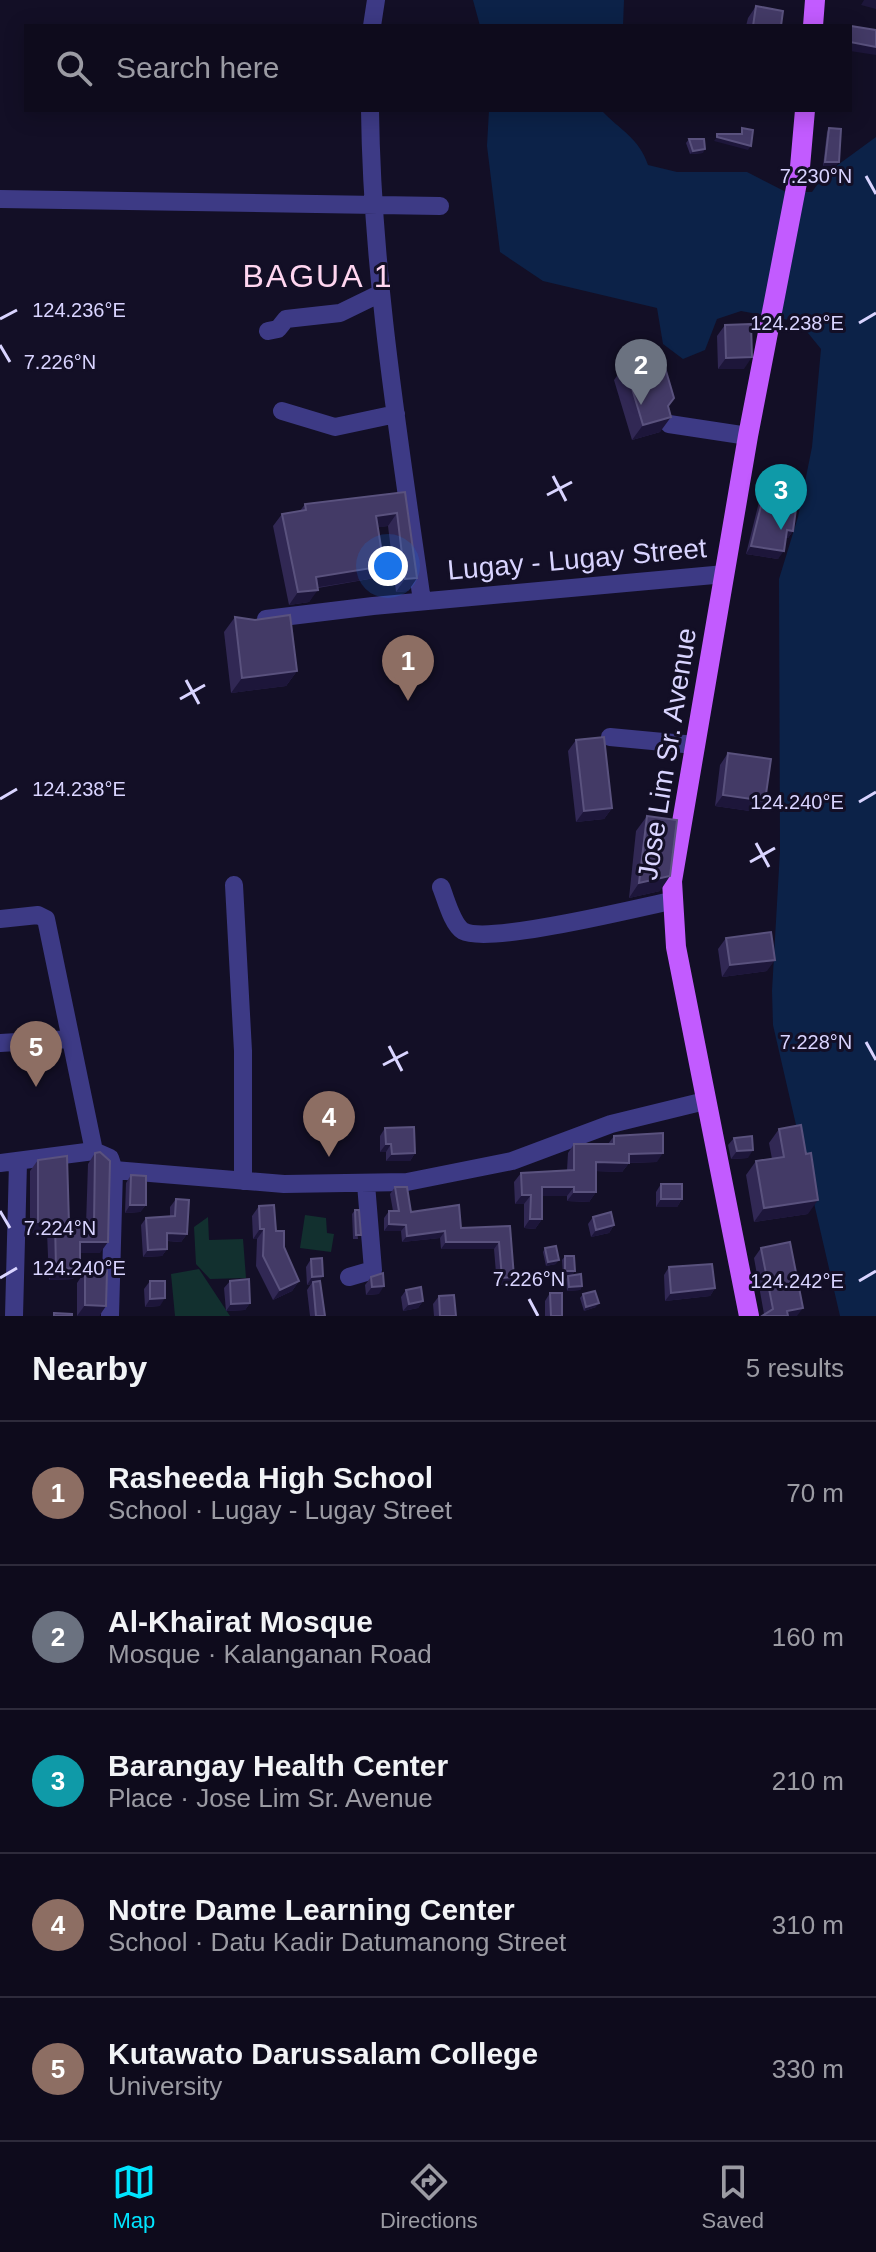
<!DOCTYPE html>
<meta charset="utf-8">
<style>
:root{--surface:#0e0b1c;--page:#1c1929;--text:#f1f3f6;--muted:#9b9ba3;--line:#2e2b3b;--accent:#00e5ff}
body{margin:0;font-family:Helvetica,sans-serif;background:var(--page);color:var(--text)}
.you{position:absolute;left:388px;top:566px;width:28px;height:28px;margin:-20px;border:6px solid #fff;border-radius:50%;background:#1a73e8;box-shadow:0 0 0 12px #1a73e833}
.badge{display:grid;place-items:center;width:52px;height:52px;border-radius:50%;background:var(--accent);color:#fff;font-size:26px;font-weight:700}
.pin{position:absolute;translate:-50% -66px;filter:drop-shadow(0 2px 4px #0008)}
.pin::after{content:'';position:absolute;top:42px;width:28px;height:24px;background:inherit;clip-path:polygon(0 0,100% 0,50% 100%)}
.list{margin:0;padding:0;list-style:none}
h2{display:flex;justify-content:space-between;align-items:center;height:104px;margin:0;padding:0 32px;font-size:34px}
h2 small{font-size:26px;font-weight:400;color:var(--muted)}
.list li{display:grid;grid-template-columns:52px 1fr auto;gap:24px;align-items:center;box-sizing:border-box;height:144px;padding:0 32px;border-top:2px solid var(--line)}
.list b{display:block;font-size:30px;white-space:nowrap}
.list p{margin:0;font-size:26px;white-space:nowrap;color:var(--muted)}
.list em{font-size:26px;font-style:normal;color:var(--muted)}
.icon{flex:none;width:44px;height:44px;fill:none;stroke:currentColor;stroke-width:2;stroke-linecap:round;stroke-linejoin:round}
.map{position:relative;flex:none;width:876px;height:1316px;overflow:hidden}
.search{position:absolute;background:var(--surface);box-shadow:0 4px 20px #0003;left:24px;right:24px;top:24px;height:88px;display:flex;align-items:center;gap:20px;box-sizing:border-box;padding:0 28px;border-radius:0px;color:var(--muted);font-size:30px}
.sheet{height:824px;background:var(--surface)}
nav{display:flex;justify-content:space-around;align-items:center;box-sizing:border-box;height:112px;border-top:2px solid var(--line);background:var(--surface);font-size:22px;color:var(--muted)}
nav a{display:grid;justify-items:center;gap:4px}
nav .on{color:var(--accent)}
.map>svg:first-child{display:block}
.green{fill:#12302f}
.water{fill:#0c2248}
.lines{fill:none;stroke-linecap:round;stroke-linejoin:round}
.minor{stroke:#3d3a85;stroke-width:18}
.major{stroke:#c25bff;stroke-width:20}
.wall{fill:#312854}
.shaded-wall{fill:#1d163a}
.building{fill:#433a66;stroke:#5a527e;stroke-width:2}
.ticks{fill:none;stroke:#d9d4ff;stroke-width:3}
.labels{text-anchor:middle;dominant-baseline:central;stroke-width:6;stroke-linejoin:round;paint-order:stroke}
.street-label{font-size:28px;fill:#d9d4ff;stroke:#130f26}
.quarter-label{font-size:32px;letter-spacing:2px;fill:#ffd6f0;stroke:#130f26}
.ticks-label{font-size:20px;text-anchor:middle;fill:#d9d4ff;stroke:#130f26;stroke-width:6;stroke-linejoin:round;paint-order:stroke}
</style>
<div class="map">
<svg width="876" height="1316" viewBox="0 0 876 1316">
<rect width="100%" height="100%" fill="#130f26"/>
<path class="green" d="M305,1215L326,1218L327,1233L334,1234L331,1252L300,1248Z
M208,1217L209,1240L243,1239L246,1278L210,1279L196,1264L194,1227Z
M199,1269L230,1316H175L171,1274Z"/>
<path class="water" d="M473,0H624L623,26H480Z
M489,110H601C621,131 639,138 648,165L677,172H747L786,192H812L824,175L876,137V1316H840L773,1025L772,991L780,851L779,579L798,517L812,447L821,349L799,322L741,311L717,319L705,350L683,359L663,344L657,308L543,281L500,252L487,146Z"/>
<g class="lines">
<path class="minor" d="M372,26L376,0
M370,110C372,275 399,438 422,601
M0,199L440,206
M268,331L278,329L286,319L340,313L379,294
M282,411L335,427L396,414
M669,424L748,436
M266,619L373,606L725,574
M610,737L695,745
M234,885L243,1051V1181
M441,887C446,899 452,924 463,931C488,945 637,908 671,901
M0,919L38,915L46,919L94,1151
M0,1043L71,1039
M0,1163L94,1151L110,1158L114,1170L110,1316
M114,1170L284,1184L407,1182L512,1161L611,1124L705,1101
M349,1277L373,1270L366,1184
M14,1316L18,1163"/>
<path class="major" d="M813,26L815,0
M749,1316L676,947L672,881L748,436L800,167L805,110"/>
</g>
<path class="wall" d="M756,6L781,26H746L748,18Z
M829,128L836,166H823L827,132Z
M689,139L703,153L690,154L686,143Z
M725,325L744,369H718L717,336Z
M625,365L668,407L660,432L632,440L614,380Z
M767,482L782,506L793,531L788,538H786L778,559L746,554L762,490Z
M405,492L417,578L408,591L396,592L388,526L378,527L384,566L375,578L318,588L309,602L289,605L273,526L282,514L300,511L305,504Z
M235,617L297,671L286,686L231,693L224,632Z
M576,740L612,808L604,819L576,822L568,751Z
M728,753L765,801L757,812L715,806L720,765Z
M647,816L660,891L629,898L636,831Z
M726,938L767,971L722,977L718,949Z
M385,1128L415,1153L410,1161H386V1152H380V1136Z
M779,1129L808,1214L754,1222L746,1175L756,1161L772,1159L769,1143Z
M614,1136L657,1162L629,1163L622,1172L596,1171V1192L589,1202L567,1201V1196H542V1219L535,1229L524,1228V1204H515L514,1182L521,1173L567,1170L568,1153L574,1144H608Z
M734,1138L748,1158L731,1159L728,1145Z
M95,1153L100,1253H80L73,1279L49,1280L47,1232L30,1233V1171L38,1160L69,1224L86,1225L88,1164Z
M131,1175L146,1205L140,1212L125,1213L126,1183Z
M661,1184L682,1199L677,1207H656V1192Z
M395,1187L411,1212L461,1228L510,1226L509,1284L497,1285L494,1249H441L440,1238L402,1242L401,1231H384V1218L389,1211H393L390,1194Z
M176,1199L187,1234L181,1242L167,1241V1249L162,1256L143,1257L141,1225L146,1218L170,1216V1207Z
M259,1206L276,1231L299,1281L292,1291L273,1300L256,1266L257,1239H253L252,1216Z
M355,1210L358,1239H353L352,1214Z
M593,1217L614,1225L609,1233L591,1237L588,1224Z
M545,1248L556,1264L546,1266L543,1252Z
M761,1248L797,1316L764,1314L754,1258Z
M565,1256L575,1271L572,1275H563L562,1260Z
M311,1259L319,1282L325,1316H310L307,1290L311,1284L307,1285L306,1267Z
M669,1267L715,1288L710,1296L665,1301L664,1275Z
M85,1271L106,1306L99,1316H77V1283Z
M568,1276L582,1286L580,1290L567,1291L566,1279Z
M371,1277L379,1294L366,1295L365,1285Z
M150,1281L160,1306L145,1307L144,1289Z
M230,1281L250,1303L245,1310L226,1311L224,1288Z
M406,1290L423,1301L418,1308L403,1311L401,1297Z
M550,1293L562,1316H545V1301Z
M583,1294L596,1307L584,1311L580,1298Z
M439,1296L456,1316H434L433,1304Z"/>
<path class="shaded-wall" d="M864,0H876V9L861,5Z
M850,42L876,47V55L850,51Z
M717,137L751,146L748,150L714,141Z
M705,149L703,153L690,154L693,151Z
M825,162H839L836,166H823Z
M752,357L744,369H718L726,358Z
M671,417L660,432L632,440L643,425Z
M397,513L388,526L367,529L376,516Z
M787,530L793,531L788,538L782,537Z
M751,546L784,551L778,559L746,554Z
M384,566L375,578L307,589L316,577Z
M417,578L408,591L396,592L405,579Z
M318,590L309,602L289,605L298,592Z
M297,671L286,686L231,693L242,678Z
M723,795L765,801L757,812L715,806Z
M612,808L604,819L576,822L584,811Z
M670,876L660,891L629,898L639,883Z
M775,960L767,971L722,977L730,965Z
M386,1144H391L386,1152H380Z
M753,1150L748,1158L731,1159L737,1151Z
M415,1153L410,1161H386L392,1154Z
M663,1153L657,1162L624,1163H629L622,1172L589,1171L596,1162L629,1154Z
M542,1187H574L567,1196H536Z
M574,1192H596L589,1202L567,1201Z
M522,1195H531L524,1204H515Z
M661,1199H682L677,1207H656Z
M818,1200L808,1214L754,1222L764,1208Z
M130,1205H146L140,1212L125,1213Z
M530,1219H542L535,1229L524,1228Z
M55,1221L47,1232L30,1233L38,1222Z
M389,1224L406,1225L401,1231H384Z
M614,1225L609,1233L591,1237L596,1230Z
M260,1229H264L257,1239H253Z
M445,1231L440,1238L402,1242L407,1236Z
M167,1233L187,1234L181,1242L161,1240Z
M80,1242H108L100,1253H72Z
M446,1242H499L494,1249H441Z
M167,1249L162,1256L143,1257L148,1250Z
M559,1260L556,1264L546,1266L548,1262Z
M80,1268L73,1279L49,1280L56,1269Z
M565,1271H575L572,1275H563Z
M323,1276L317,1284L313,1282L311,1284L307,1285L312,1277Z
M514,1277L509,1284L497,1285L502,1278Z
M299,1281L292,1291L273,1300L280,1290Z
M384,1286L379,1294L366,1295L372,1287Z
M582,1286L580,1290L567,1291L569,1287Z
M715,1288L710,1296L665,1301L671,1293Z
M165,1298L160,1306L145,1307L150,1299Z
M423,1301L418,1308L403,1311L409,1304Z
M250,1303L245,1310L226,1311L231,1304Z
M599,1303L596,1307L584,1311L586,1307Z
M85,1305L106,1306L99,1316H77Z
M803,1308L797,1316H783L787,1311Z"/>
<path class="building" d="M756,6L783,11L781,26H753Z
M851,26L876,30V47L850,42Z
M742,128L753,130L751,146L717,137V134H742Z
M829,128L841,129L839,162H825Z
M689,139H704L705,149L693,151Z
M751,324L752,357L726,358L725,325Z
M661,354L674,398L668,406L671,417L643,425L625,365Z
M767,482L786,487L782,506L796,509L793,531L787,530L784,551L751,546Z
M405,492L417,578L405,579L397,513L376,516L384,566L316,577L318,590L298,592L282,514L306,510L305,504Z
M290,615L297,671L242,678L235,617L255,620Z
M604,737L612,808L584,811L576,740Z
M728,753L771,759L765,801L723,795Z
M647,816L677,820L670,876L639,883Z
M771,932L775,960L730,965L726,938Z
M801,1125L806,1154L811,1153L818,1200L764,1208L756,1161L784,1157L779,1129Z
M414,1127L415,1153L392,1154L391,1144H386L385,1128Z
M663,1133V1153L629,1154V1163L596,1162V1192H574V1187H542V1219H530L531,1195H522L521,1173L574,1170V1144H614V1136Z
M752,1136L753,1150L737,1151L734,1138Z
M100,1152L110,1161L108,1242H80V1268L56,1269L55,1221L38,1222V1160L67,1156L69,1224L94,1225L95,1153Z
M131,1175L146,1176V1205H130Z
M661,1184H682V1199H661Z
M395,1187H407L411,1212L459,1205L461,1228L510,1226L514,1277L502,1278L499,1242H446L445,1231L407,1236L406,1225L389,1224V1211H399Z
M176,1199L189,1200L187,1234L167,1233V1249L148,1250L146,1218L175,1216Z
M274,1205L276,1231H284V1247L299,1281L280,1290L263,1256L264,1229H260L259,1206Z
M355,1210H359L361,1235H356Z
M611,1212L614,1225L596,1230L593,1217Z
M790,1242L803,1308L787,1311L788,1316H762L773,1309L761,1248Z
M556,1246L559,1260L548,1262L545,1248Z
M565,1256H574L575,1271H565Z
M322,1258L323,1276L312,1277L311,1259Z
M712,1264L715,1288L671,1293L669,1267Z
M85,1271H107L106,1306L85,1305Z
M383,1273L384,1286L372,1287L371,1277Z
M581,1274L582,1286L569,1287L568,1276Z
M249,1279L250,1303L231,1304L230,1281Z
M150,1281H165V1298L150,1299Z
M320,1281L325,1316H316L313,1282Z
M421,1287L423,1301L409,1304L406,1290Z
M595,1291L599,1303L586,1307L583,1294Z
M550,1293H562V1316H551Z
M454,1295L456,1316H440L439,1296Z
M54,1313L72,1314V1316H54Z"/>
<path class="ticks" d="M866,176L876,194M0,319L17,310M859,323L876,313M0,345L10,362M553,476L566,501M547,495L572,482M186,680L199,704M180,699L205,685M0,799L17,789M859,802L876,792M756,843L769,867M750,862L775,848M866,1042L876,1060M389,1046L402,1071M383,1065L408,1052M0,1211L10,1228M0,1278L17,1268M859,1281L876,1271M529,1299L538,1316"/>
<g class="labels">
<g class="street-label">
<text transform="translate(577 559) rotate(-5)">Lugay - Lugay Street</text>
<text transform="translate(667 754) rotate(-81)">Jose Lim Sr. Avenue</text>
</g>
<g class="quarter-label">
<text x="318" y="276">BAGUA 1</text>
</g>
</g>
<g class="ticks-label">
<text x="816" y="183">7.230°N</text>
<text x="79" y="317">124.236°E</text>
<text x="797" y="330">124.238°E</text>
<text x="60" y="369">7.226°N</text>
<text x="79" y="796">124.238°E</text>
<text x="797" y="809">124.240°E</text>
<text x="816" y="1049">7.228°N</text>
<text x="60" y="1235">7.224°N</text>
<text x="79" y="1275">124.240°E</text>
<text x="529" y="1286">7.226°N</text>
<text x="797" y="1288">124.242°E</text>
</g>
</svg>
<div class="you"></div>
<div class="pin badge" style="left:408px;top:701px;background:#8d6e63">1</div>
<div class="pin badge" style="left:641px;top:405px;background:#6b7280">2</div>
<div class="pin badge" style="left:781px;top:530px;background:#0f9aa8">3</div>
<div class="pin badge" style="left:329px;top:1157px;background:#8d6e63">4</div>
<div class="pin badge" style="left:36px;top:1087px;background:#8d6e63">5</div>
<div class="search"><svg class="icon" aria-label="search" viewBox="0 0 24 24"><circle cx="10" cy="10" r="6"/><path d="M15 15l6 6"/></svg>Search here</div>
</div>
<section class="sheet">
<h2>Nearby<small>5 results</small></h2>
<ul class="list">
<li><span class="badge" style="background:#8d6e63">1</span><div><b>Rasheeda High School</b><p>School · Lugay - Lugay Street</p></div><em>70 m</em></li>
<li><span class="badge" style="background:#6b7280">2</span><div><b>Al-Khairat Mosque</b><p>Mosque · Kalanganan Road</p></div><em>160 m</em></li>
<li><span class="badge" style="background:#0f9aa8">3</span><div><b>Barangay Health Center</b><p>Place · Jose Lim Sr. Avenue</p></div><em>210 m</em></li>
<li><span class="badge" style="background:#8d6e63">4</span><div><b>Notre Dame Learning Center</b><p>School · Datu Kadir Datumanong Street</p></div><em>310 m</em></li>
<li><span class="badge" style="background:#8d6e63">5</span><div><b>Kutawato Darussalam College</b><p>University</p></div><em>330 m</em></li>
</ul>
</section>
<nav>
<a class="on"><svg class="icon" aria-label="map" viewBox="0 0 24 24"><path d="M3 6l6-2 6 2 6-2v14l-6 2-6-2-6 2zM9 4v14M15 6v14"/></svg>Map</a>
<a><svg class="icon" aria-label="directions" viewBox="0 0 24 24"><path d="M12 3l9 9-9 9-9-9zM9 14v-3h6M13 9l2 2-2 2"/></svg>Directions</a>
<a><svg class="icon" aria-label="saved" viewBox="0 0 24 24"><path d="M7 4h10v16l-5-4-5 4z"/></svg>Saved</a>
</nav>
